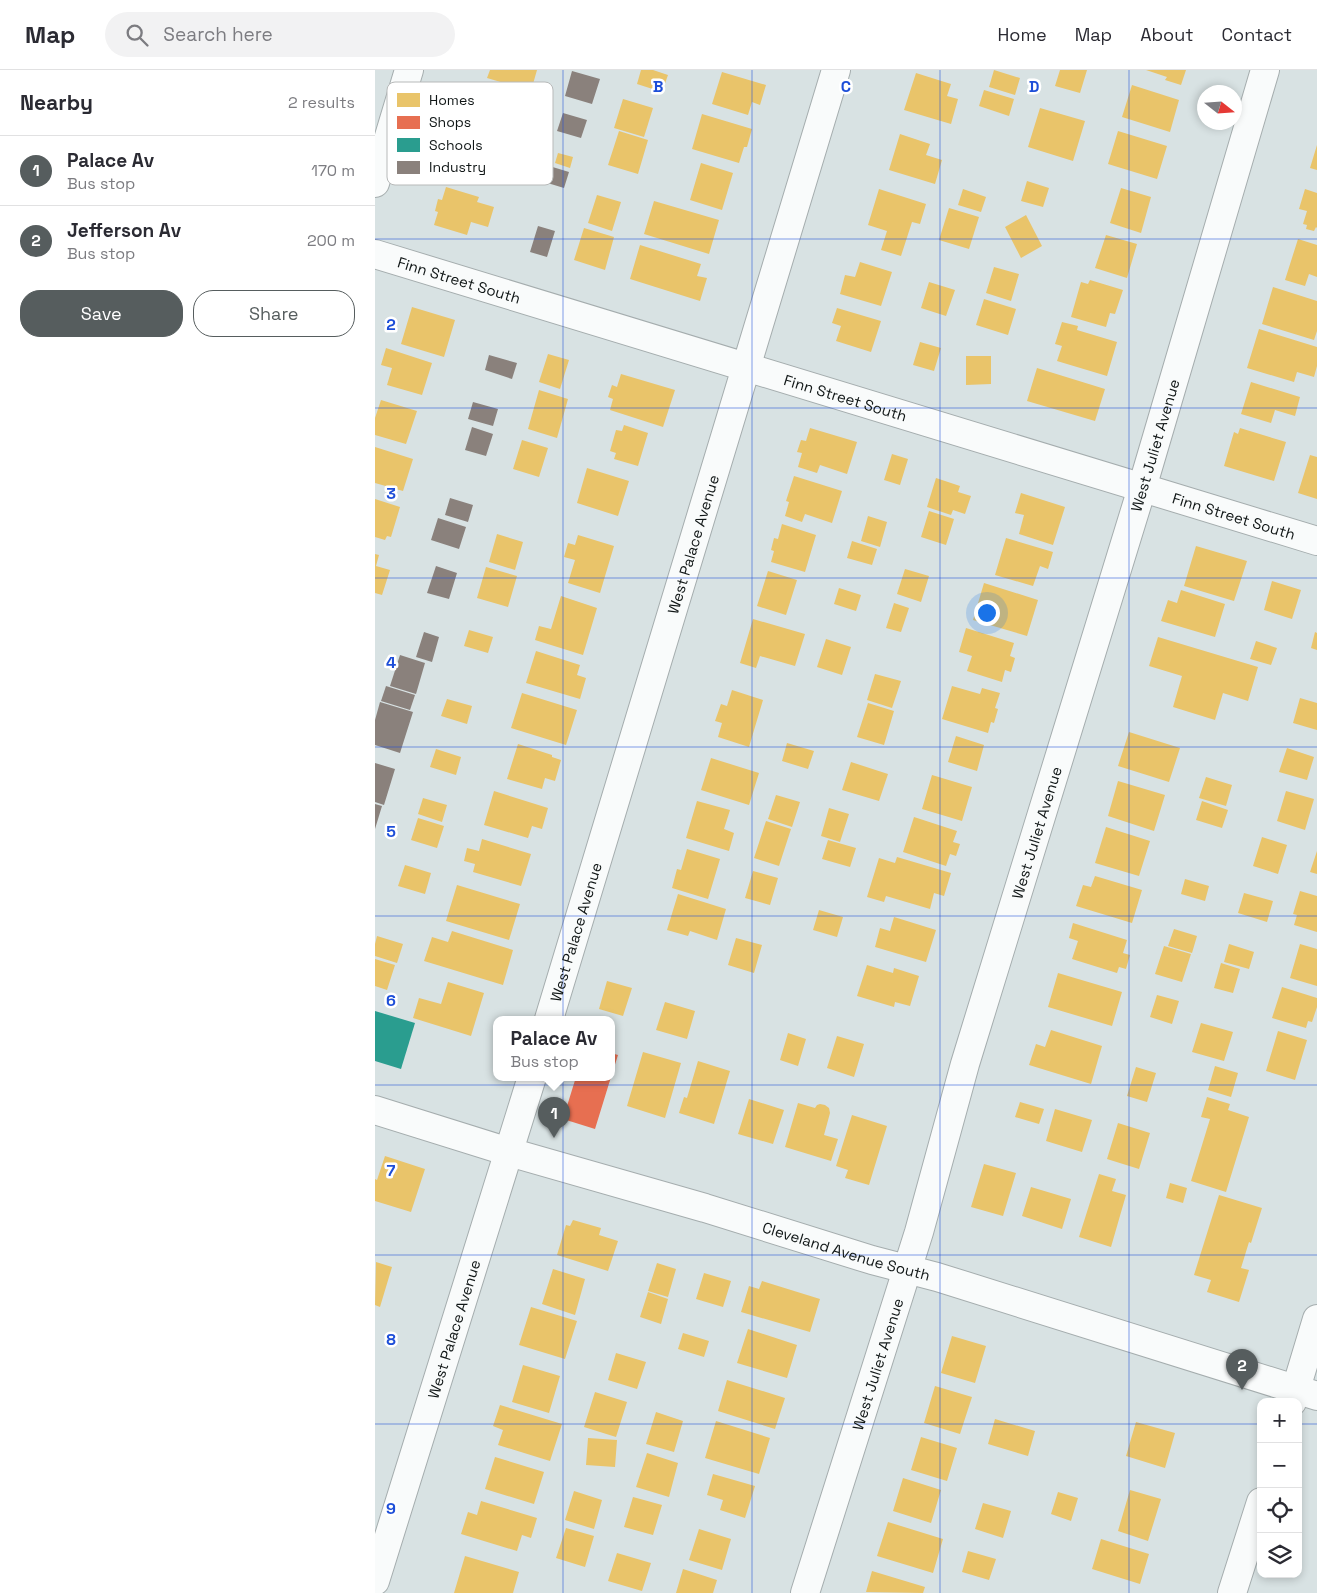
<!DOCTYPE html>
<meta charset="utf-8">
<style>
:root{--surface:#fff;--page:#f2f2f3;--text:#2b2b33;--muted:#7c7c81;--line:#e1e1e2;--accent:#565d5e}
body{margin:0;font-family:"Space Grotesk",sans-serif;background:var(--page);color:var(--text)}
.controls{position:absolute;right:15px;bottom:15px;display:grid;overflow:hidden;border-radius:10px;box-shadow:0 2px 8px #0003}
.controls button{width:45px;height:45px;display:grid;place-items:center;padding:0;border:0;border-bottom:1px solid var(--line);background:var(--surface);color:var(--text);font:25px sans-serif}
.compass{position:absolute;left:822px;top:15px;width:45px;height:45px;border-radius:50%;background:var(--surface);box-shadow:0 2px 8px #0003;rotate:107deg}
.you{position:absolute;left:611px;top:542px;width:18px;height:18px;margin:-12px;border:4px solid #fff;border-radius:50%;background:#1a73e8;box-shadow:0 0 0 8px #1a73e833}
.badge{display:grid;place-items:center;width:32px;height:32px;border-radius:50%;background:var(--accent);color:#fff;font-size:16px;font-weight:700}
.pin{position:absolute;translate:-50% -41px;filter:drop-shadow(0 1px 2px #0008)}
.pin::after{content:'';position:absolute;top:26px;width:18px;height:15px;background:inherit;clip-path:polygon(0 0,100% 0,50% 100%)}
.popup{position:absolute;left:118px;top:946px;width:122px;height:65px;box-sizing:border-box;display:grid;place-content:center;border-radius:10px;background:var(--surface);filter:drop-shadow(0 1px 4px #0005);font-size:16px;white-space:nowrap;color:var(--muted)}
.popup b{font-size:19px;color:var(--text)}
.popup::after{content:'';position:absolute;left:50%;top:100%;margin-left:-10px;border:10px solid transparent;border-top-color:var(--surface)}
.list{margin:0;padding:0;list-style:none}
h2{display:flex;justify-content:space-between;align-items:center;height:65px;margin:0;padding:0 20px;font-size:21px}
h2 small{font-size:16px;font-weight:400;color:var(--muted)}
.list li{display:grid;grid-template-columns:32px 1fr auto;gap:15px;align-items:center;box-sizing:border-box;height:70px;padding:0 20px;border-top:1px solid var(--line)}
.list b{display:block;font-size:19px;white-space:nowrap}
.list p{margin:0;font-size:16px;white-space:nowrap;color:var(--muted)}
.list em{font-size:16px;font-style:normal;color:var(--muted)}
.actions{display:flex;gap:10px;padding:15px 20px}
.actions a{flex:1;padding:11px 0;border:1px solid var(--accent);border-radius:20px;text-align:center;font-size:18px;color:var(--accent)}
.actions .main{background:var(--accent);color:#fff}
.icon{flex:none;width:28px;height:28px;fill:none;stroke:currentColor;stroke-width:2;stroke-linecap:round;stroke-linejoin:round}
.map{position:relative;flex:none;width:942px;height:1523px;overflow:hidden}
header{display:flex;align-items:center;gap:30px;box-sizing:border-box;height:70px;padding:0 25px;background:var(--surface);border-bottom:1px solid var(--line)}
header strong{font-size:24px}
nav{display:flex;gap:28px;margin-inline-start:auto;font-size:18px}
.search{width:350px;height:45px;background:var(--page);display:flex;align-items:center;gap:12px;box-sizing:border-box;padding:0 18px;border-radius:28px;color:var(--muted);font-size:19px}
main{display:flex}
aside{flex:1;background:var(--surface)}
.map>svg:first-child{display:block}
.homes{fill:#e9c46a}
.shops{fill:#e76f51}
.schools{fill:#2a9d8f}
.industry{fill:#8a817c}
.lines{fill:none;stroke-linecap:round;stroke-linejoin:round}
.minor-casing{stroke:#a5adae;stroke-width:30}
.tertiary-casing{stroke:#a5adae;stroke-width:30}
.minor{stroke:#f9fbfb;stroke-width:28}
.tertiary{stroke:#f9fbfb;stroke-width:28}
.grid{fill:none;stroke:#1d4ed8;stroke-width:1;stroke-opacity:0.55}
.labels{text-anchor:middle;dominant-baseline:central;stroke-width:5;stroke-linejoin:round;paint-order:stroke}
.street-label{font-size:15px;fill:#101616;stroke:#fff}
.key{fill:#fff;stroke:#b7b9b9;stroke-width:1}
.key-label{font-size:14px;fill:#101616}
.grid-label{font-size:16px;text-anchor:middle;font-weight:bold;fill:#1d4ed8;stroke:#fff;stroke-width:5;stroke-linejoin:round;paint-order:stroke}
</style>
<header>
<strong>Map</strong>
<div class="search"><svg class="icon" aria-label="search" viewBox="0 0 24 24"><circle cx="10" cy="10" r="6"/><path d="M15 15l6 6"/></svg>Search here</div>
<nav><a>Home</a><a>Map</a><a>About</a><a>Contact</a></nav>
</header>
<main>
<aside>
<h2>Nearby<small>2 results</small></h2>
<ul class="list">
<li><span class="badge">1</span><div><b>Palace Av</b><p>Bus stop</p></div><em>170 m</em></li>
<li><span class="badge">2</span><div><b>Jefferson Av</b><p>Bus stop</p></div><em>200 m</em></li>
</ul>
<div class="actions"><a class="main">Save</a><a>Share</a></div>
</aside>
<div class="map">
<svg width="942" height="1523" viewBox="0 0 942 1523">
<rect width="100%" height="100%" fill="#d8e2e3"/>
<path class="homes" d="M115,0H162L156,21L112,8Z
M266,0H278L293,5L287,22L262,14Z
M619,0L645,8L640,25L614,17Z
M685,0H712L705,23L680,16Z
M771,0H811L806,15L790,10L792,7Z
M347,2L391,15L385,35L377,32L373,45L337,34Z
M541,3L576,14L572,26L583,29L576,54L529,40Z
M757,15L804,30L795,62L747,47Z
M609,20L639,29L634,46L604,36Z
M102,23L144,36L138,53L128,50L124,61L111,57L108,69L89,64Z
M248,29L278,38L269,67L239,58Z
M665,38L710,51L698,91L653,77Z
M327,44L377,59L372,77H369L364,93L317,79Z
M244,61L273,70L263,104L233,95Z
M743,61L792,76L782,109L733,94Z
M525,64L555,74L551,85L567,90L560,114L514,100Z
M89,69L127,81L118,113L71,99L78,75L86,78Z
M942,75V100L935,98Z
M183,83L198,87L195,98L180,93Z
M326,93L358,103L347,140L315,130Z
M652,111L674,118L668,137L646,131Z
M71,117L104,127L102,132L119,137L113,157L96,152L92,165L59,155L63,142L60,141L63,129L67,130Z
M746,118L776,127L766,163L735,153Z
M504,119L551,134L545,154L537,152L526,186L506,180L512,161L493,155Z
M588,119L611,127L606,142L583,135Z
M930,119L942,123V158L941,157L939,161L931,159L932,155L928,154L932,141L924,139Z
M222,125L246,132L237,161L213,153Z
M279,131L344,150L334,184L269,164Z
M574,138L604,147L594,179L564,170Z
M651,145L667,176L646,188L630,157Z
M209,158L239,167L230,200L199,190Z
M731,165L762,174L752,208L720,198Z
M923,169L942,175V207L934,204L930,216L910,210Z
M265,175L326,194L322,206L332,208L325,231L255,209Z
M485,192L517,202L506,236L465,224L470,205L480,207Z
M619,197L644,204L636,231L611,223Z
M715,210L748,220L740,244L735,243L731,257L696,247L706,212L713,214Z
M554,212L580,220L571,246L546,238Z
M898,217L942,231V261L939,270L887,254Z
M609,229L641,239L633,265L601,255Z
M37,237L80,250L69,287L26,274Z
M462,238L506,251L496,282L461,271L466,256L457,253Z
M687,252L703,256L702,260L742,272L732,306L682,291L687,276L680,274Z
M884,259L942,277V296L939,307L922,302L919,312L872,298Z
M545,272L566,278L559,301L538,295Z
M11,278L57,293L47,325L12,315L17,298L6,295Z
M173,284L194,290L185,319L164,312Z
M591,286H616V314L591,315Z
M662,298L730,319L720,351L652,331Z
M246,304L300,320L288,357L235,340L238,329L233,327L237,315L242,317Z
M876,312L925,327L920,346L900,340L896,353L866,344Z
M164,320L193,329L182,368L153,359Z
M6,330L42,341L31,374L0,365V348Z
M249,355L273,363L263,396L239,389L241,383L235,381L241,360L247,361Z
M435,358L482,372L472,404L445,395L442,403L423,397L427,383L422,382L426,370L431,371Z
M865,358L911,372L899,411L849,396L859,362L863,364Z
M147,370L173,378L164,407L138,399Z
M0,377L38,389L28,421L0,413Z
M517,384L533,389L525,415L509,410Z
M935,385L942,387V429L923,423Z
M212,398L254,411L243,446L202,433Z
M419,406L467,421L457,453L430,444L427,452L410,446L414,432L411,431Z
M561,408L585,416L583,422L596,426L590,444L578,440L576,445L552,437Z
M646,423L690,437L678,475L644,464L649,445L640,443Z
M0,429L25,437L16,467L12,466L10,470L0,467Z
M554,441L579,449L571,475L546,467Z
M493,446L512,452L505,477L486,471Z
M407,454L441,465L430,502L396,492L399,481L396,480L399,468L403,469Z
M122,464L148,472L140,500L114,492Z
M203,465L239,476L225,523L193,513L200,490L189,487L193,473L200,475Z
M631,468L678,482L673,499L665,496L658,516L620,505Z
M477,471L502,479L497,495L472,488Z
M821,476L872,491L859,531L809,516Z
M0,484L4,485L1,496L15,500L7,525L0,523Z
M111,497L142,506L133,537L102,528Z
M530,499L554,506L546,532L522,524Z
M393,501L422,510L411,545L382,536Z
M897,511L926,520L917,549L889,540Z
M609,513L663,530L652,566L598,550Z
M464,518L486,525L481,541L459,534Z
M806,520L850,534L840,567L786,551L793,530L802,533Z
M186,526L222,538L208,585L160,570L164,556L176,559Z
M519,533L534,538L526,562L511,558Z
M378,549L430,564L420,596L385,586L381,598L365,593Z
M591,558L639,573L635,586L640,588L636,602L630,600L627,612L592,601L597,586L584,582Z
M94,560L118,567L113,583L89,576Z
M940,562L942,563V580L936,578Z
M783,567L883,597L873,631L848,623L840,650L798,637L807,606L774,596Z
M451,569L476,577L467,605L442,597Z
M881,571L902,578L896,595L875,589Z
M161,581L205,595L202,605L211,608L205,629L151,613Z
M500,604L526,611L517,638L492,630Z
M577,616L605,624L607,618L625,623L620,638L623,639L619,653L616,652L613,663L567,649Z
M357,620L388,630L374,677L343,667L347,653L340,651L346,634L352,636Z
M147,623L202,640L191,675L136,658Z
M925,628L942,633V660L918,653Z
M72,629L97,636L92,654L66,646Z
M493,633L519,641L509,675L482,667Z
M754,662L805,678L794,712L743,696Z
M581,666L609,675L602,701L573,692Z
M412,673L439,681L433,699L407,691Z
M143,674L177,685V687L186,690L180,711L170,708L167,719L132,709Z
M912,678L939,687L932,710L904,702Z
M61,679L86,687L81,705L55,697Z
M336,688L384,703L374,735L326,720Z
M476,692L513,704L504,731L467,720Z
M557,705L597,717L587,751L547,739Z
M831,707L857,715L851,736L824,728Z
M743,711L790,725L779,761L733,746Z
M119,721L173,738L167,759L157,756L153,768L109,755Z
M911,721L939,729L930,760L902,751Z
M401,725L425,732L417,757L393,749Z
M48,728L72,735L67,752L43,744Z
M322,731L355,740L349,759L359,763L354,781L311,768Z
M827,731L853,740L847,758L821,750Z
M454,738L474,744L465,772L446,766Z
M539,747L582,761L578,772L585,774L581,786L575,784L571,796L528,782Z
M43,748L69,756L62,778L36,770Z
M391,751L416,759L404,796L379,788Z
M731,757L775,771L764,806L720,793Z
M887,767L912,775L903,804L878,796Z
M107,769L156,784L146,816L98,802L100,794L89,791L92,778L104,781Z
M453,770L481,778L475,797L447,789Z
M312,779L345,789L333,829L297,818L302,799L306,800Z
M942,781V804L935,802Z
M522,787L576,803L569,826L559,823L555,839L511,826L509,832L492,827L504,788L520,793Z
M30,795L56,803L50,824L23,816Z
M378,801L403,808L395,835L370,828Z
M720,806L767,820L757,853L701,836L708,815L716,817Z
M810,809L834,816L830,831L806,824Z
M82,815L145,834L134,870L71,851Z
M925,821L942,826V862L919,855L922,845L918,844Z
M869,823L898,831L892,852L863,843Z
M303,824L351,839L342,870L315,861L313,866L292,860Z
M444,840L468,847L462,867L438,860Z
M519,847L561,860L551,892L500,877L505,858L515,861Z
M698,853L752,870L748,883L755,885L751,899L744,897L742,903L697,889L703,871L694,868Z
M799,859L822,866L817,883L793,876Z
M77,861L138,880L128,915L49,891L57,867L73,872Z
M2,866L28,874L22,893L0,886V874Z
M361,868L387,875L379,903L353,895Z
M854,874L879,882L874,899L849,892Z
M925,874L942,879V916L915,908Z
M789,876L816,884L807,912L780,904Z
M0,889L20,895L12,920L0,916Z
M846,893L865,899L858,923L839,918Z
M492,895L518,903L519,898L544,906L535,936L520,932L519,937L482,926Z
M683,903L747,922L737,956L673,937Z
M232,911L257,918L248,946L224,939Z
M73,912L109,923L96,966L38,948L44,928L66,934Z
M907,917L942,928V937L937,952L933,951L931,958L897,948Z
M782,925L804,931L797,954L775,947Z
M290,932L320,941L312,969L281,960Z
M826,953L858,962L849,991L817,982Z
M676,960L727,976L716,1014L654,995L661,974L670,977Z
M903,961L932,970L920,1010L891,1001Z
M413,963L431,969L423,996L405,990Z
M462,966L489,974L479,1007L452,998Z
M268,982L306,993L290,1048L252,1036Z
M323,991L355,1001L339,1054L304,1043L309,1027L312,1028Z
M840,996L863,1003L856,1027L833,1020Z
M761,997L781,1003L772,1032L752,1026Z
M832,1027L855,1034L853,1040L874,1047L851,1122L816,1111L835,1049L826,1047Z
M374,1029L409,1040L398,1074L363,1064Z
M645,1032L669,1039L664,1054L640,1047Z
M423,1033L440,1038L442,1035L445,1034L450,1035L454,1038L455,1043L449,1065L463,1069L456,1091L410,1077Z
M680,1039L717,1050L707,1082L671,1071Z
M477,1045L512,1056L494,1115L470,1108L473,1100L461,1096Z
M743,1053L775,1063L764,1099L732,1089Z
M10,1086L50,1099L36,1142L0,1131V1109L2,1110Z
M609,1094L641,1103L628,1146L596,1137Z
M724,1104L741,1109L737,1121L751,1125L736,1177L704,1167Z
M795,1113L812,1118L808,1133L791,1128Z
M656,1117L696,1129L687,1159L647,1146Z
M844,1125L887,1138L876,1173L874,1172L866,1198L874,1200L864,1232L832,1222L836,1210L819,1205Z
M198,1150L226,1158L224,1165L243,1171L233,1201L182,1185L191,1155L195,1156Z
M1,1192L17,1197L5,1237L0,1235Z
M282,1193L301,1199L293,1227L273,1221Z
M178,1199L210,1209L200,1245L167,1234Z
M329,1203L356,1211L348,1237L321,1229Z
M387,1211L445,1229L435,1262L366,1242L374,1216L384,1219Z
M273,1222L293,1229L286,1254L265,1247Z
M156,1237L202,1251L190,1289L144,1275Z
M373,1259L422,1275L412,1308L362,1293Z
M308,1263L334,1271L329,1287L303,1279Z
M577,1266L611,1276L600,1313L566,1303Z
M241,1283L271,1292L262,1319L233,1310Z
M148,1295L185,1306L174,1343L137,1332Z
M352,1310L410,1328L400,1359L343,1341Z
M560,1316L597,1327L585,1364L549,1353Z
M220,1322L252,1332L241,1367L209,1357Z
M125,1335L187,1354L175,1391L123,1375L128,1360L118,1356Z
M281,1342L308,1351L299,1382L271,1374Z
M620,1349L660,1361L653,1386L613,1374Z
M341,1351L395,1368L384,1404L330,1388Z
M761,1352L800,1363L790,1398L751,1386Z
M546,1367L582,1378L572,1411L536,1400Z
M213,1368L242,1370L240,1397L211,1395Z
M272,1383L303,1393L294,1427L261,1417Z
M120,1387L169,1402L159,1434L110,1419Z
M338,1404L380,1416L370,1448L345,1440L348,1430L332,1425Z
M528,1408L566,1420L556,1453L518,1441Z
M755,1420L786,1429L773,1471L743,1461Z
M199,1421L227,1430L219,1459L190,1450Z
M683,1422L703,1428L696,1451L676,1444Z
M258,1427L287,1435L278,1465L249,1457Z
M106,1431L162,1448L156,1468L147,1465L142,1481L86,1464L93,1442L102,1445Z
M608,1433L636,1441L628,1468L600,1459Z
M513,1452L568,1469L558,1503L502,1486Z
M191,1458L219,1466L210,1497L181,1488Z
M324,1459L356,1469L347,1500L314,1490Z
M726,1469L774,1484L765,1514L717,1499Z
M593,1481L621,1489L614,1510L587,1502Z
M242,1483L276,1493L267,1521L233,1511Z
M90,1486L144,1502L138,1523H79Z
M308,1499L342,1510L338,1523H301Z
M497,1501L550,1517L548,1523L491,1522Z"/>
<path class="shops" d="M236,983L243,985L237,1004H236Z
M201,1007H236L220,1059L188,1049Z"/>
<path class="schools" d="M0,941L40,953L26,999L0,991Z"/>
<path class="industry" d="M197,1L225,9L217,34L190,26Z
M188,43L212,50L206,68L182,61Z
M171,95L194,102L189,118L166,111Z
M163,156L180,161L172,187L155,182Z
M114,285L142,293L137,309L110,300Z
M98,332L123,339L118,356L93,349Z
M97,357L118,364L111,386L90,380Z
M75,428L98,435L93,452L70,445Z
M63,448L91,457L84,479L56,470Z
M61,496L82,503L74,529L52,523Z
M49,562L64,567L57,592L41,587Z
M25,585L50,593L41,624L15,616Z
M11,616L40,625L35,640L6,631Z
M5,632L38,642L25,683L0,675V650Z
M0,693L20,699L9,735L0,732Z
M0,734L7,736L0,759Z"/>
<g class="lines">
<g class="minor-casing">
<g id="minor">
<path d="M0,113L34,0"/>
<path id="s1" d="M0,184L942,471"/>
<path id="s2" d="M174,949L461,0"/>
<path d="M917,1332L942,1249"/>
<path id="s3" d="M0,1511L157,1007"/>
<path id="s4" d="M430,1523L544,1162L590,994L767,418L890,0"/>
<path d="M857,1523L886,1432"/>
</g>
</g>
<g class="tertiary-casing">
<g id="tertiary">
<path id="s5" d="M0,1040L134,1082L330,1138L497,1190L562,1207L942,1326"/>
</g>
</g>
<use href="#minor" class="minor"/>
<use href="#tertiary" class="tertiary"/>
</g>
<path class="grid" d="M188,0V1523M377,0V1523M565,0V1523M754,0V1523M0,169H942M0,338H942M0,508H942M0,677H942M0,846H942M0,1015H942M0,1185H942M0,1354H886M923,1354H942"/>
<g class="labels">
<g class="street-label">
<text stroke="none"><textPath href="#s1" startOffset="88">Finn Street South</textPath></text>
<text stroke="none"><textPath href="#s1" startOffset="492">Finn Street South</textPath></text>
<text stroke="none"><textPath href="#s4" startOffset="1200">West Juliet Avenue</textPath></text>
<text stroke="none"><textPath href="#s1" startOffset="898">Finn Street South</textPath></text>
<text stroke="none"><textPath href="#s2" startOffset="496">West Palace Avenue</textPath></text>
<text stroke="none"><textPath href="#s4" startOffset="795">West Juliet Avenue</textPath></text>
<text stroke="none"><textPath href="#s2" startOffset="91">West Palace Avenue</textPath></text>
<text stroke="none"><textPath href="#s5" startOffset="492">Cleveland Avenue South</textPath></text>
<text stroke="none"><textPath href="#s3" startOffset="264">West Palace Avenue</textPath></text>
<text stroke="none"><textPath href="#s4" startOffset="240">West Juliet Avenue</textPath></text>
</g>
</g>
<rect x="12" y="12" width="166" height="103" rx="8" class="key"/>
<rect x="22" y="23" width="23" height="14" fill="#e9c46a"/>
<rect x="22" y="46" width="23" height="13" fill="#e76f51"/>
<rect x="22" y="68" width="23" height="14" fill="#2a9d8f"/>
<rect x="22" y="91" width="23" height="13" fill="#8a817c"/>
<g class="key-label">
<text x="54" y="35">Homes</text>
<text x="54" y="57">Shops</text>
<text x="54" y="80">Schools</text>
<text x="54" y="102">Industry</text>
</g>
<g class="grid-label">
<text x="283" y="22">B</text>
<text x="471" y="22">C</text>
<text x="659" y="22">D</text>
<text x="16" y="260">2</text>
<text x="16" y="429">3</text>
<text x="16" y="598">4</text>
<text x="16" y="767">5</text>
<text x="16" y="936">6</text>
<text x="16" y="1106">7</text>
<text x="16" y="1275">8</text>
<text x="16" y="1444">9</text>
</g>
</svg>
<div class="controls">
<button>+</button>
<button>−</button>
<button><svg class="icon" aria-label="locate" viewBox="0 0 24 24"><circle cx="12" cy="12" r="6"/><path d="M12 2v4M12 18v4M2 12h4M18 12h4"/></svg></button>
<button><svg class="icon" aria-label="layers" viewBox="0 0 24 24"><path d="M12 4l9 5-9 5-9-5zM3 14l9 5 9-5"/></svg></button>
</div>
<svg class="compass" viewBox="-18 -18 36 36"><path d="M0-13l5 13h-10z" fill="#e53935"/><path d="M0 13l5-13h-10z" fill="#7c7c81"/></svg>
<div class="you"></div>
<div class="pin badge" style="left:179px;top:1068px">1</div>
<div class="popup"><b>Palace Av</b>Bus stop</div>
<div class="pin badge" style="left:867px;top:1320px">2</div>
</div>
</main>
